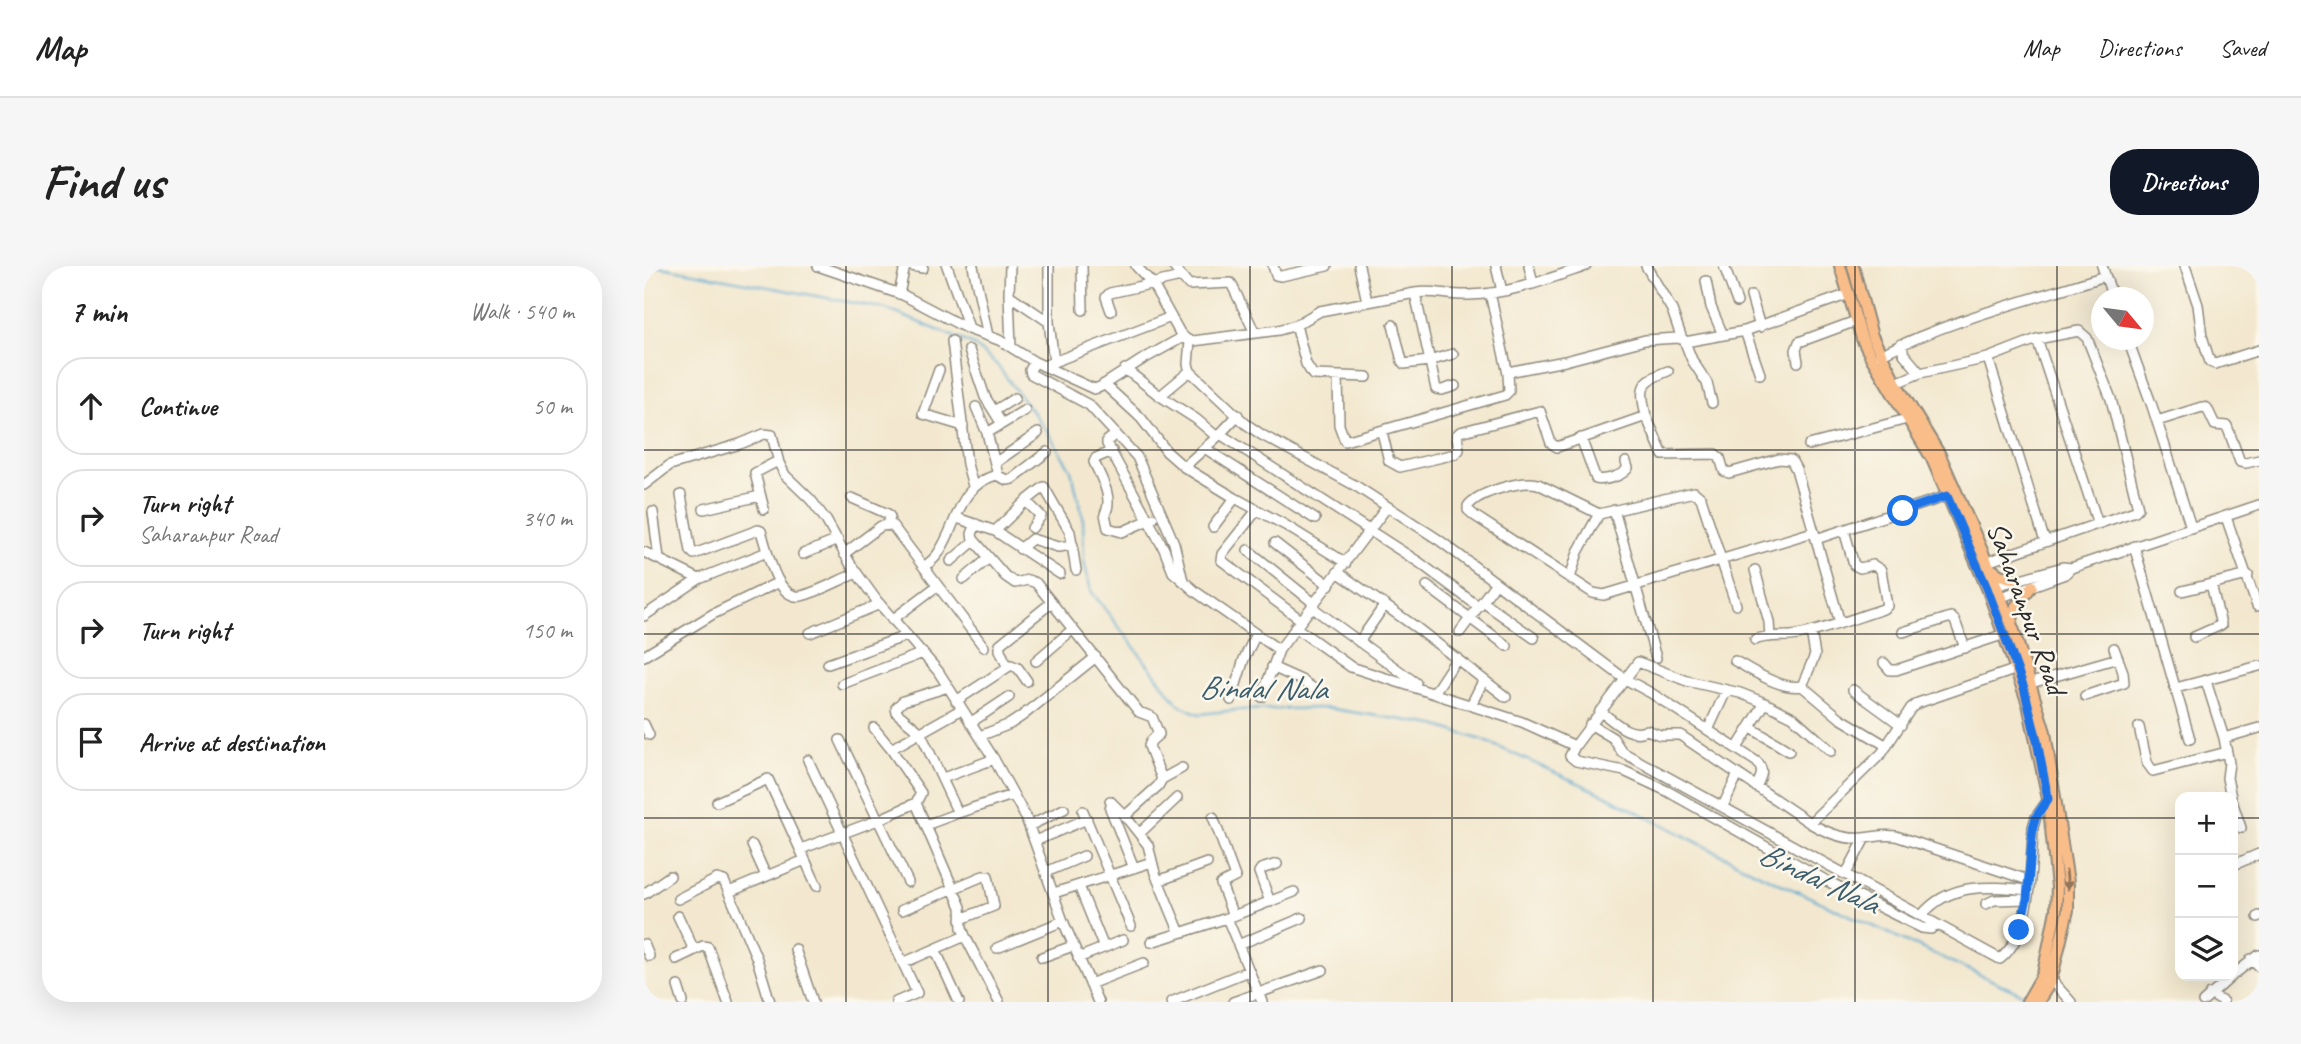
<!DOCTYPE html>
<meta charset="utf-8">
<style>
:root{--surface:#fff;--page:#f6f6f6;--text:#222;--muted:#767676;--line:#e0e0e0;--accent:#111827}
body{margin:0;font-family:Caveat,sans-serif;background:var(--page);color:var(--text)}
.controls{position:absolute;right:21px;bottom:21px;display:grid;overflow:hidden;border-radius:14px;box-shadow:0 7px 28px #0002}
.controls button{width:63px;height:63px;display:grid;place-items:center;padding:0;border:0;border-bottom:2px solid var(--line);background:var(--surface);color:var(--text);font:35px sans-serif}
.compass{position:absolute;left:1447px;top:21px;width:63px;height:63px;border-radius:50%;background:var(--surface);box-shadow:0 7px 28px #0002;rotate:119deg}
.stop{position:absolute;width:21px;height:21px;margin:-16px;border:5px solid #1a73e8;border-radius:50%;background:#fff}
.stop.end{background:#1a73e8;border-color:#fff;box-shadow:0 2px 7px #0008}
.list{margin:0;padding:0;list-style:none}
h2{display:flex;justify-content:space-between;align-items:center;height:91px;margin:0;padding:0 28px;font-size:30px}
h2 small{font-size:23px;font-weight:400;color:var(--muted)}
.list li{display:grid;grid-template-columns:46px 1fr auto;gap:21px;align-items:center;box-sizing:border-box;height:98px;margin:0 14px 14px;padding:0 14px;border:2px solid var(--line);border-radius:28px}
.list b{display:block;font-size:26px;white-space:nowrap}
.list p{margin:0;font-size:23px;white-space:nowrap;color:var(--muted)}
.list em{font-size:23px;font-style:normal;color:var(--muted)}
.icon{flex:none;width:38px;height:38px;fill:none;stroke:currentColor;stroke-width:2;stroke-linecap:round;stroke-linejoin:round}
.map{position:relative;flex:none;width:1615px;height:736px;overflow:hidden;border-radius:28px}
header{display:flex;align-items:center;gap:42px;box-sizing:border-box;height:98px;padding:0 35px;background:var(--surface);border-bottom:2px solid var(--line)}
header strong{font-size:33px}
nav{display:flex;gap:38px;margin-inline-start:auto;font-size:24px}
.intro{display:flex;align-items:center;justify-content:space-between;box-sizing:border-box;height:168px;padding:0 42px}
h1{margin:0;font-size:49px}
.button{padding:18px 32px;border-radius:28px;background:var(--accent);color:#fff;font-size:24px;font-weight:700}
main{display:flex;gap:42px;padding:0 42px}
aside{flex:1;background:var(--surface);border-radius:28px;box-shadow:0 7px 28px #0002}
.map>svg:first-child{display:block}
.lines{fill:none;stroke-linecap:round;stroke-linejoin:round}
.stream{stroke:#55a7d0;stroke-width:2}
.minor-casing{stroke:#8f8a7d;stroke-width:12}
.major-casing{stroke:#8f8a7d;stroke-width:14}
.minor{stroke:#fff;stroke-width:9}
.major{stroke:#f9bd89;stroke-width:10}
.oneway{fill:#92745a}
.route{stroke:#1a73e8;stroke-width:9}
.grid{fill:none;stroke:#2b2b2b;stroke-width:2;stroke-opacity:0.55}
.labels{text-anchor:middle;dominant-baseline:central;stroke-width:5;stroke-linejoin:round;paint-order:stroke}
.street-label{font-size:30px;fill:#2b2b2b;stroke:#fbf7ec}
.water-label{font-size:32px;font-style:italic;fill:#3c5d6d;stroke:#fbf7ec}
</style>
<header>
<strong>Map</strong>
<nav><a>Map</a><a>Directions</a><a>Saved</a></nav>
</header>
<div class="intro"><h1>Find us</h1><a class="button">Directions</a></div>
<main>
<aside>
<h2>7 min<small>Walk · 540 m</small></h2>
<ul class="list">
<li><svg class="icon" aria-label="ahead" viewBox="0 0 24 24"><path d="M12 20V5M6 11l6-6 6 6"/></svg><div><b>Continue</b></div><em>50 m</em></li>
<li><svg class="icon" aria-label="right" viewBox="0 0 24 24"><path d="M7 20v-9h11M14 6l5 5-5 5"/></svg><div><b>Turn right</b><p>Saharanpur Road</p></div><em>340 m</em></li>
<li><svg class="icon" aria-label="right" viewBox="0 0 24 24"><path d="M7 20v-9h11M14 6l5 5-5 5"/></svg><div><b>Turn right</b></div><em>150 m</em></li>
<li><svg class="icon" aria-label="arrive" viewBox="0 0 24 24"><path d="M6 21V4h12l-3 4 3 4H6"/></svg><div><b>Arrive at destination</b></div></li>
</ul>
</aside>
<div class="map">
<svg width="1615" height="736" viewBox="0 0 1615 736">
<rect width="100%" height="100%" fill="#fbf7ec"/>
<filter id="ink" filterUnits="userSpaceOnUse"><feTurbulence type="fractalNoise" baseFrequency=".0143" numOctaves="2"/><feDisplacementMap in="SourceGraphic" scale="14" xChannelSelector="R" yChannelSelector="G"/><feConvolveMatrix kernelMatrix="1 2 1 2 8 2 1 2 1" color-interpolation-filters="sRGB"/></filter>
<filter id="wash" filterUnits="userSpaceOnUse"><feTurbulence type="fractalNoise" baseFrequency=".00686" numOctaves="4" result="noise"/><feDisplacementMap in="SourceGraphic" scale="28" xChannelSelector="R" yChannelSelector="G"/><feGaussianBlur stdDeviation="1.57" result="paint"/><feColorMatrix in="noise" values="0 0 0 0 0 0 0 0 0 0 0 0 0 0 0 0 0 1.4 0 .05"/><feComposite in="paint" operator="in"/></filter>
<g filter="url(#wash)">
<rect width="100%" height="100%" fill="#f3e8cf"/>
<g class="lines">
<path class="stream" d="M12,0L242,43L328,78L353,99L403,165L427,204L439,251L440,295L447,325L535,439L555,448L593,444L682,442L791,459L841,475L961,529L1113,607L1382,730"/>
</g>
</g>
<g filter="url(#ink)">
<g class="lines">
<g class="minor-casing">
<path id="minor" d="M174,0L259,29L324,63L355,74L391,96L450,123L456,121L496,95L539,71
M267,0L279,2
M303,0L324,59V63
M329,0L344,70
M366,0L365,29L405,56
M405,0V56L410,96
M438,0L439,44
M492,0L508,17L536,67L543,74L549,75L635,64L652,59L676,45L771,27C790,24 806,30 825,29C866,28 904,13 942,0
M529,0L545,19L587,17L611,67
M629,0L632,9L637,10L683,0
M715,0L723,35
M852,0L858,25
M885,0L889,18
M1002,0L1028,44L1038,73
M1080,0L1093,36
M1458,0L1469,32
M1541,0L1554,39L1558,70L1566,96L1571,98L1615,84
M1062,15L1067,41L1079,69
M771,27L792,123L798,124L811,120
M846,27L864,108
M255,28L261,0
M365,29L367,81
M1107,30L1116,61
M467,45L462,31L466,27L537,11
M652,59L662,98L669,109L723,111
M749,59L758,95L760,98L785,95L809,88
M1101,65L1116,108
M1393,73L1454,258
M1484,74L1508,140L1547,261
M308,75L323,198L329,220
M546,75L544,98L546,105L602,158L618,169L712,220L795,274L981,413L1007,427L1113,496C1121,505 1117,511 1112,521
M1041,76L1101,65L1205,28
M1257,78L1260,88L1276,107
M325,84L341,131L358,158
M1236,89C1307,53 1386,34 1461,10
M1344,92L1401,276
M391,96L386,104L387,108L445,139L493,191L530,277L539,315
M1154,96L1152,84L1155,76L1212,55
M399,100L527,51
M481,103L516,130
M295,104L279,148L319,160
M546,105L516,130L552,153L573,171L576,168L776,297L835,341
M694,111L695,159L701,175L861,129L865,125L864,108L869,105L921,95L1001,74L1034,72L1040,74L1048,94L1063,117L1068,137
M1252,117L1276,107L1344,92L1393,73L1435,65L1443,72L1467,133L1494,242L1491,245L1343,296
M460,118L497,152L523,186L540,201L591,232L641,259L702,297
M332,141L343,167L354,209
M350,145L371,132
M1002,150C996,121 995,116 1024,105
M1513,155L1558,141L1563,142L1571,159L1583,160L1596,196L1602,197L1615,194
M738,166L745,195L756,201L811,188L815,184L813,169L816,166L896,145L907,177L913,181L1002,150L1019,189L1071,188L1076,192L1080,205L1085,207L1135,193L1147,194L1152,203L1196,357
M343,167L381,144
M472,168L463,175V178L520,283L529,306L552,326L635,384
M576,168L594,149
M937,172L952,213C962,215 978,210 984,202L982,196
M1165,179L1263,153
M562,183L671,253
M468,185L452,192L450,196C457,212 470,232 461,248L464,262L478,266L509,252
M351,197L394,167
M540,201L573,171
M0,219L26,199L96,178L120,168L128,169L135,197L141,209L167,234L182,254L207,299L233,335L294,405L350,493L382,552L419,655L454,736
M37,229L47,285L50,288L114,264L117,265C123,283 132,334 157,330C175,326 195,314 213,307
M208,232L244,248L246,251L244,258
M382,235L397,250L388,262
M60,243L116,230
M120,243L111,207L134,195
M613,244L578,288L577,294L657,354
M970,244L1012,392
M9,246L15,292
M955,248L894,218C878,214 834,226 824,240V244L831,250L949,327L960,329L1169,266
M1582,251L1613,340
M313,252L351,265L416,308
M332,258L328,268L329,273L361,310L371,317L384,314L392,317L495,446L508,451L515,468L507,475L505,480L518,513L514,520L481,550L504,579L511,607L536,667L583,652
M569,261L591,232
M351,265L382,235L400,221L426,266L432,304
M1172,273L1303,230
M631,277L685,319
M1490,280L1546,473
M376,283L388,273L414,281L429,279
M604,284L671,338
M0,286L55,313
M159,288L194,274
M200,288L237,260L248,259L340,381
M307,295L330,275
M280,301C285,297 292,292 295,286C315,256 313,221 352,209L363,214L368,213L403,186
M1111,304L1125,356L1126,371
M695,307L773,362L862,431
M926,312L934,286L955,248L1050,226L1057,232L1092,339
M320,313L345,292
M783,320L863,380
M1348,321L1419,301L1427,302L1615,239
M1538,325L1604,309
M1352,333L1421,308L1427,302
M839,336L890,372
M669,342L772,417
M0,350L55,313L123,286
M248,354L293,320
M651,361L707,401L878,456L931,480L994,396L1043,415L1096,427L1121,437L1149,451L1187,485
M816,366L851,318
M1259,366L1307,351L1311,355L1321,382
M166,367L236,338
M1550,371L1577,359L1567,318
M1111,374C1124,368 1140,372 1154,369C1183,363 1211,352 1239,343L1243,340L1237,304L1229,299L1216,302L1210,299L1200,264
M715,376L740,340
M0,390L69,348L135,316
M392,395L429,363
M1091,395C1110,405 1136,424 1158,420L1171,389L1167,366
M1240,397L1246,404H1252L1358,369
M184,398L262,370
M363,400L356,384V378L407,337
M628,401L657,414L673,425
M1562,415L1580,472L1585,497L1583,512L1587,531
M1387,417L1474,392
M198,418L279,387
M1158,420L1196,452L1243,480
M1532,422L1615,400
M1209,424L1257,459
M790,427L813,392
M1441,430L1480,417L1479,406L1470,382
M618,431L635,384L743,241
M587,434L600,393L612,368
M312,435L367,399L374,402L383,415
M827,439L839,415
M956,445C970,455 986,473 1003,464L1016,469H1036L1166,557C1181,566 1200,574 1219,572C1231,571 1239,568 1252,570L1384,614
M326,457L365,431
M0,458L5,469
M946,458L969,472L978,486L1356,693C1388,668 1387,599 1389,561L1392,551L1406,531
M1495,461L1503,497L1509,505L1583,486
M230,462L247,483
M1107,462L1145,485
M1064,464L1082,425
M336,470L366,458L378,450L452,391
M1580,472L1615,462
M196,474L264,616
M931,480L926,490L932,495L980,505L1023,525L1181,614L1278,662L1287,663L1291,658
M1093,482L1121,437
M164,494L273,727L252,736
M299,512L350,493
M518,513L538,502
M466,535L481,550
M73,536L124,513L173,620
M272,537L277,527L247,483L318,443
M1589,538L1597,562
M1079,540L1094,508
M466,542L490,602
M439,545L487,660
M314,547L368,529
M569,551L591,611L577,618L589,650L583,652L618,736
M1166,557L1238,487L1267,442L1274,437L1373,403
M282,559L314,547L276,466L253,447L252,442L259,435L304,421
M385,560L420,543
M496,567L533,532
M391,575L443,553
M108,579L122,610
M157,583L234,554L272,537L317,641L318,662L321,670L355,736
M1594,597L1615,588
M402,606L440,590
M1202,608L1221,572
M514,615L563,597
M435,620L460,682
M85,626L161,594
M410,627L508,596
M0,628L26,610
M34,633L73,613L80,615L113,693L126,736
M626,636L615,606L617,603L633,598
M1342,638L1350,634L1383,633
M258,644L339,610H344L350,640L317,653
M34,650L50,684
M589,650L650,626
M1277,650C1305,616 1344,620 1384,624
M1614,651L1615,650
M507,676L536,667
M0,678L5,690
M594,679L658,652
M353,682L419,655
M151,683L169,736
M291,683L315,736
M398,691L429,680
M434,692L479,674
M32,693L59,680L64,681L84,736
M1607,693L1615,701
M259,697L321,670
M1589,709L1615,689
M1403,714L1409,716L1427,736
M446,718L500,697
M34,720L39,736
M1566,728L1579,736
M527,736L604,705
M589,736L679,704
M1559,736L1588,710"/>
</g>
<g class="major-casing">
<path id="major" d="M1196,0L1218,73L1228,93L1288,193L1343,322L1384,438L1404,533L1413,621L1412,644L1399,708L1383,736
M1209,0L1228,70L1252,117L1296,189L1343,296L1370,365L1401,466L1424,616V644L1407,715L1394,736
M1346,302L1356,309L1373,314
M1367,357L1372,340L1388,320"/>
</g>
<use href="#minor" class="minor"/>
<use href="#major" class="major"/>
</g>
<defs><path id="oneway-solid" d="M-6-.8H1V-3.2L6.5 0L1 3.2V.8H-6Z" transform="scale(1.75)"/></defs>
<use class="oneway" href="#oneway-solid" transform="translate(1423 614) rotate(85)"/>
</g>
<g class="lines" filter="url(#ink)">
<path class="route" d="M1259,245L1303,230L1343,322L1380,422L1393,475L1404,533L1392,551L1389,561L1383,633L1375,664"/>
</g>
<path class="grid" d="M202,0V736M404,0V736M606,0V736M808,0V736M1009,0V736M1211,0V736M1413,0V736M0,184H1615M0,368H1615M0,552H1536M1589,552H1615"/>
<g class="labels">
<g class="street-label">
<text transform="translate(1383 342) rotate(70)">Saharanpur Road</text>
</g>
<g class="water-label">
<text transform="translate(619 422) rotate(1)">Bindal Nala</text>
<text transform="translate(1175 612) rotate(25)">Bindal Nala</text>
</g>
</g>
</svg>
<div class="controls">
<button>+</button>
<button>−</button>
<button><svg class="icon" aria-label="layers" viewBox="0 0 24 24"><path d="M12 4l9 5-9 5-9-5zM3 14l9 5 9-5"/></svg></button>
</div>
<svg class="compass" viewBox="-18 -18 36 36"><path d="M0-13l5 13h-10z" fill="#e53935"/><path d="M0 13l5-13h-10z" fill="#767676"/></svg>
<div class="stop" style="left:1259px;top:245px"></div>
<div class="stop end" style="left:1375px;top:664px"></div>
</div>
</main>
